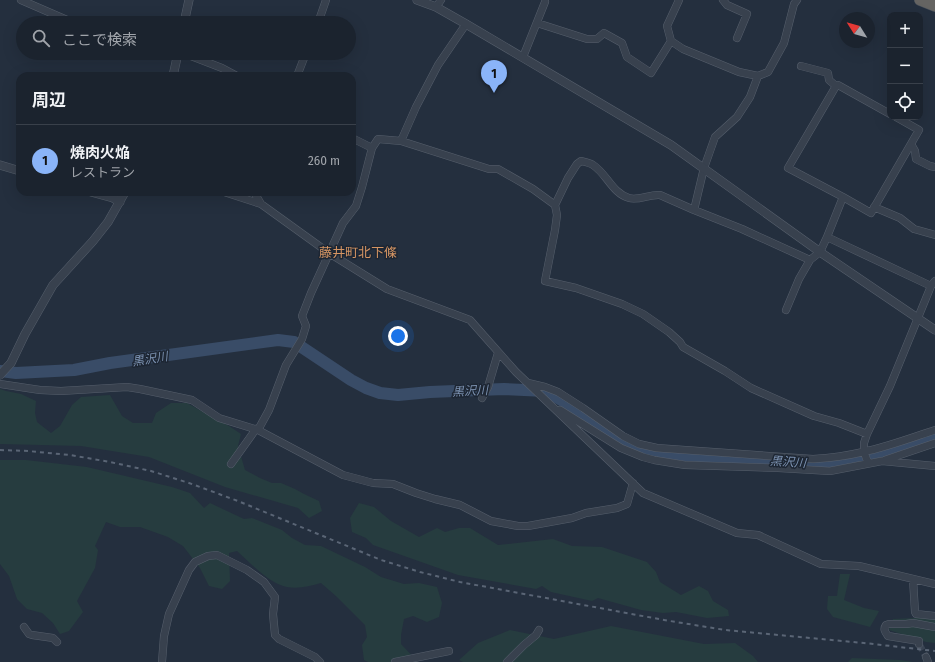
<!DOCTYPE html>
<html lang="ja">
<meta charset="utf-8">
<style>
:root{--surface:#1b232e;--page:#282f3a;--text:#f1f3f6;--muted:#a0a4aa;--line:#39404a;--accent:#8ab4f8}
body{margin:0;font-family:"Fira Sans Condensed","Noto Sans JP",sans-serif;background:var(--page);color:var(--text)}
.controls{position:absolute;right:12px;top:12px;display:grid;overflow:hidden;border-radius:8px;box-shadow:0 4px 16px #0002}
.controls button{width:36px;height:36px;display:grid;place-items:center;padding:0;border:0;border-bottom:1px solid var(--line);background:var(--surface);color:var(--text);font:20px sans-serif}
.compass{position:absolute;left:839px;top:12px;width:36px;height:36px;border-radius:50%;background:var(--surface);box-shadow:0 4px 16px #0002;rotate:307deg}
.you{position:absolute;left:398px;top:336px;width:14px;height:14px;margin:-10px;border:3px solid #fff;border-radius:50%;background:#1a73e8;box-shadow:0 0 0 6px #1a73e833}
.badge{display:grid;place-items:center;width:26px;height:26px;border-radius:50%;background:var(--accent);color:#111;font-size:13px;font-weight:700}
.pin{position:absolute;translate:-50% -33px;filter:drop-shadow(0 1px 2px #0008)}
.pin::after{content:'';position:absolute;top:21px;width:14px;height:12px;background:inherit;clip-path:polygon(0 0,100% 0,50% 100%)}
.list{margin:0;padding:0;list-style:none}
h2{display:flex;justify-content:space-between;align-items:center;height:52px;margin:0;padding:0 16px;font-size:17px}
h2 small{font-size:13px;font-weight:400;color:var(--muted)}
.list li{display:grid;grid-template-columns:26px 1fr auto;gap:12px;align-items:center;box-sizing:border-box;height:72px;padding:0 16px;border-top:1px solid var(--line)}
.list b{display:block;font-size:15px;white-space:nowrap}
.list p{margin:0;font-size:13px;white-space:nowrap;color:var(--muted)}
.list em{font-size:13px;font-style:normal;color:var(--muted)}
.icon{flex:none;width:22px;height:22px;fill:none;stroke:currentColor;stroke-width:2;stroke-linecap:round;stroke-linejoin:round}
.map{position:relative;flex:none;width:935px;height:662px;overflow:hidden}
.search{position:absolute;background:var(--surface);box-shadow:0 4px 16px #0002;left:16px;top:16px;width:340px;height:44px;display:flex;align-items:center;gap:10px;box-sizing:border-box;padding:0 14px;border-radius:22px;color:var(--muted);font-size:15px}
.panel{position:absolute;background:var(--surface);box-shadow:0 4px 16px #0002;left:16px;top:72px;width:340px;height:124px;border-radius:12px}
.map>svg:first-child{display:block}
.green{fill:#263c3f}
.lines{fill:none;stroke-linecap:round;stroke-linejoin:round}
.river{stroke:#394c67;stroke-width:12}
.minor-tunnel{stroke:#3a4453;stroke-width:7;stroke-dasharray:7 3.5;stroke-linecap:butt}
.minor-casing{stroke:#565f6c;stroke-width:8}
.tertiary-casing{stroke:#565f6c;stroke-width:9}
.trunk-casing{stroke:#434c59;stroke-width:12}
.minor{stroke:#38414e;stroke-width:7}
.tertiary{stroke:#38414e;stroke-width:8}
.trunk{stroke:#656462;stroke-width:11}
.rail{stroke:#5a6575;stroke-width:2;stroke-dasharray:4 4;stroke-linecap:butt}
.labels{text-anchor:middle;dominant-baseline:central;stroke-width:3;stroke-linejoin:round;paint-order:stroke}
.water-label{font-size:12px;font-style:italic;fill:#7c92b1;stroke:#1d2633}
.quarter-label{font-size:13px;fill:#d59563;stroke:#1d2633}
</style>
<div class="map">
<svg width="935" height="662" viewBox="0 0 935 662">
<rect width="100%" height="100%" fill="#242f3e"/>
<path class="green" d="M0,389L6,391L21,394L36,401L35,413L37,422L51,433L60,426L72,405L81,397L110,395L122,416L133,423H152L156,413L171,403H187L210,416L229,426L241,434L238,446L245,470L260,478L272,483H281L295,489L304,494L319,501L322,511L309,518L298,508L225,487L149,457L81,446L0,444Z
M0,460H26L87,467L172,487L190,493L204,508L210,503L244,519L252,518L282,530L292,538L305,545L321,546L365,567L381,577L404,584L419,583L437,587L442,603L439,617L427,622L413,616L404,619L401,635V644L418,662H368L364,660L362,645L367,637L365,625L337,597L321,583C310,586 299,589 287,587C271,585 249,562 237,551L229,553L230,581L222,589L209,586L200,568L183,546L168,537L140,527H120L106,522L95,546L98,550L95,568L77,601L83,612L69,631L60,634L53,623L42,613L27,609L17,599L9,576L0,564Z
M359,503L374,507L391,521L419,537L437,528L445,532L459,528H470L498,545L553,539L572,546L602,547L647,562L656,572L660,582L681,595L699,586L708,591L713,601L728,610L729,616L707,618L676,612L663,613L641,610L598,598L592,601L551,592L542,586L536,589L458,575L373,545L366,538L352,532L350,518Z
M840,574H850L844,600L864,608L879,611L877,615L870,627L833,617L827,609L828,596H837Z
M935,617V643L926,642L889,630L893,619Z
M611,626L704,644L735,643L753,656L758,662H463L459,660L478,643L510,630L554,639Z
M852,658L900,660L913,662H848Z"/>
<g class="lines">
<path class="river" d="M0,371L16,373L74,370L110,363L278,340L294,342L351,380L366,388L380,393L398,395L430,392L504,389L546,391L570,405L596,423L637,448L656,453L831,465C866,458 901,448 935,436"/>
<path class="minor-tunnel" d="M919,644L926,657"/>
<g class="minor-casing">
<path id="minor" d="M21,0L74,23
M679,0L667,26L671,41L683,49L739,72L758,76
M723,0L727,5L747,14L737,38
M436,7L441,0
M318,23L326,0
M537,23L587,39H597L604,33L622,43L627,57L651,73L671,41
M183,53L222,68L237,76
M523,57L545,2
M801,66L828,73L829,80L836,86L838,85L890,114
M297,76L306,53
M836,86L788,168L843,197
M352,138L372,148
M401,141L416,107L438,65L466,24
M911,144L915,151L916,159L930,166L935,167
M224,192L261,204
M254,192L261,204L329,253L387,289L470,320L516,372L643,493L737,533L758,535L821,564L859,566L935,584
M874,207L900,218L914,229L935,235
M694,210L704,168L715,137L737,117L750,97L758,76L768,72L784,43L794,4L797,0
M827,237L843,197L871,213L919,130L896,117
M786,310L799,279L810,260
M528,383L545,387L558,392L583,408L623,436L639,444L657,448L813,459C830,458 846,456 863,452C887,447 911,438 935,430
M0,384L40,390L61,391L127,387L140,389L192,400L219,418L258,430L343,475L373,483L393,484L416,493L435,499L460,505L491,521L518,526H528L572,518L586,513L617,508L627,504L633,483
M482,398L488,387L498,353
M560,410L621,448L643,457L654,460L685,465L778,468L830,471L882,461L935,466
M258,430L269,410L286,365L302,339L306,326L302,316L311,293L343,223L356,206L362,187L372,148L378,139L401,141L489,169H498L533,189L555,205
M867,434L839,423L814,416L751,388L725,371L683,347L680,342L669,332L643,314L622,304L576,288L545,281L555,230L557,215L555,205L568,178L577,164L581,161C585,162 590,163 593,165C607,174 612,193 629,198C638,201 650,194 660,195L694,210L742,229L810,260L820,252L827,237L931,286L935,281
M885,460L935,443
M868,463L864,452V443L867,434L890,386L931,286
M231,464L256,429
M913,579L915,612L916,614L935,616
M24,627L29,634L32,635L53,638L57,642
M919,644V641L888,636C885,632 883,629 886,625L889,624H906L913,623L935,627
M926,657L928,662
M162,662L164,636L169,614L189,570L195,562L208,556L217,555L247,570L264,582L275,597L273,614L275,635L279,639L315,657L320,662
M395,662L449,651
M507,662L524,645L536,635L539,630"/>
</g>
<g class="tertiary-casing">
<path id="tertiary" d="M417,0L436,7L466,24L671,145L820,252L935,330
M184,23L189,0
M173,76L178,53
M0,165L20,171
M91,192L113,198L120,202
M0,375L11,363L25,334L53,285L93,241L108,222L125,192"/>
</g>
<g class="trunk-casing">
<path id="trunk" d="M920,0L935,6"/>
</g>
<use href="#minor" class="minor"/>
<use href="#tertiary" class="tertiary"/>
<use href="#trunk" class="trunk"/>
<path class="rail" d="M0,450L28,451L70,455L110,462L151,471L189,483L238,501L381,560L420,572L460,582L664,620L725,630L864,643L935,651"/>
</g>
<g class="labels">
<g class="water-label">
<text transform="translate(150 359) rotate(-9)">黒沢川</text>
<text transform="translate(470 391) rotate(-3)">黒沢川</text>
<text transform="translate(788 462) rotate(4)">黒沢川</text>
</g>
<g class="quarter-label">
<text x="358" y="252">藤井町北下條</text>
</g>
</g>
</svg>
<div class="controls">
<button>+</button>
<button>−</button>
<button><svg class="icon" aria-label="locate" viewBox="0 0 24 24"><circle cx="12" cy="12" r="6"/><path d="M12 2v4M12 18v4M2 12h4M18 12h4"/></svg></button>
</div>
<svg class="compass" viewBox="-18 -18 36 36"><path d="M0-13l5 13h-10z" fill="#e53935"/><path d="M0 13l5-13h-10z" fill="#a0a4aa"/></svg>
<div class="you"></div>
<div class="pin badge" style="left:494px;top:93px">1</div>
<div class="search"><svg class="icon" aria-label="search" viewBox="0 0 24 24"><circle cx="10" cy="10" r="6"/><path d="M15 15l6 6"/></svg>ここで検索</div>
<section class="panel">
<h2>周辺<small></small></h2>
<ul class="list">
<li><span class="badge">1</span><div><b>焼肉火焔</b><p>レストラン</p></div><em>260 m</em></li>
</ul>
</section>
</div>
